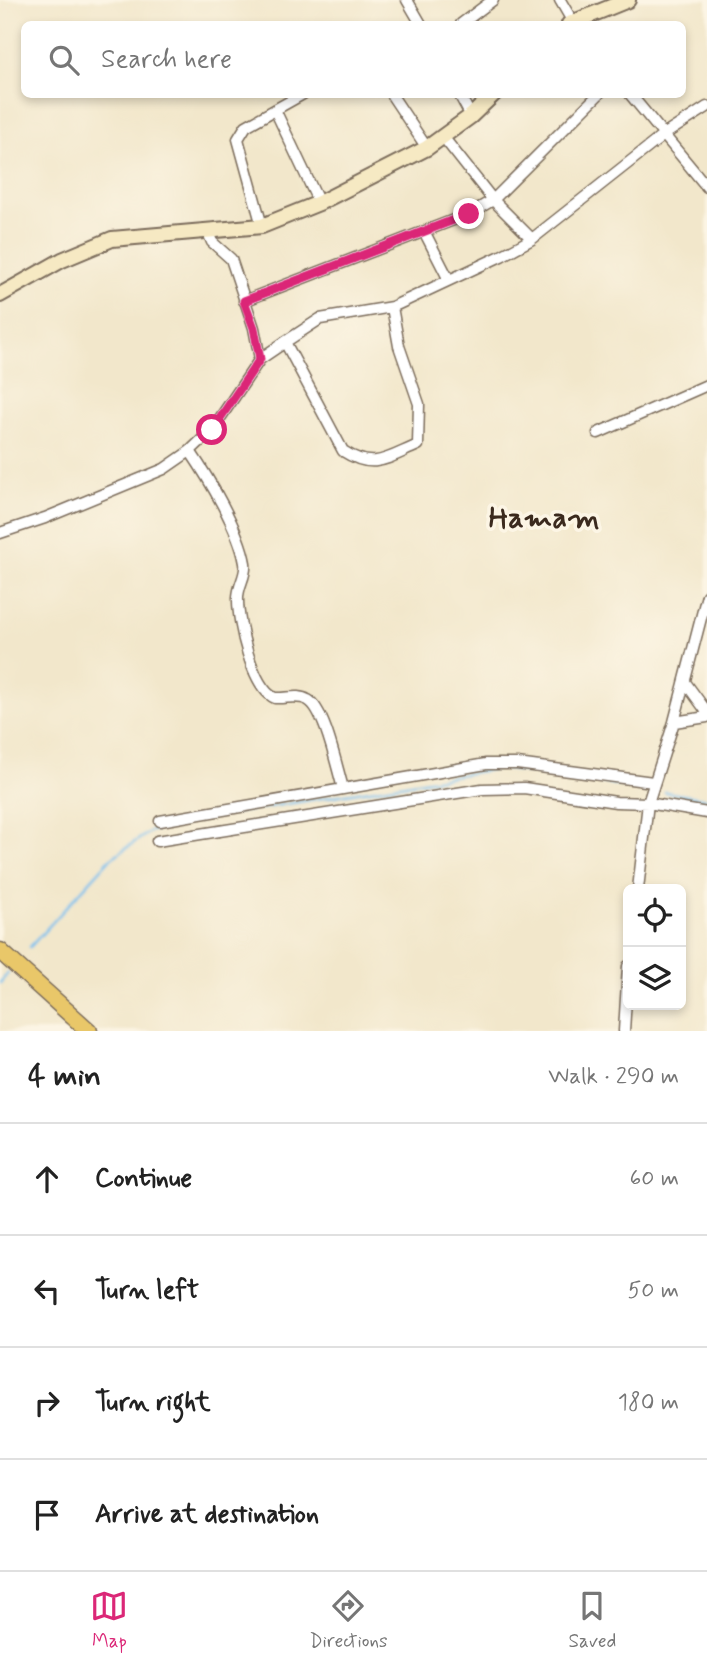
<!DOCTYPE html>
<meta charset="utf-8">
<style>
:root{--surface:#fff;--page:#f2f2f2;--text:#222;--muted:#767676;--line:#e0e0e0;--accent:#db2777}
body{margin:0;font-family:Mynerve,sans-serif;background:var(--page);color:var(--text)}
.controls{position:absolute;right:21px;bottom:21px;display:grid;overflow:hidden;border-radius:10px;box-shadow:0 4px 10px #0003}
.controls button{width:63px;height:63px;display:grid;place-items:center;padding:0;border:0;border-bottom:2px solid var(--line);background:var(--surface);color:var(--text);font:35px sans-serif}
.stop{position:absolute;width:21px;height:21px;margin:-16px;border:5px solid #db2777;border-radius:50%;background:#fff}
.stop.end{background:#db2777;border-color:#fff;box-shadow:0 2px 7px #0008}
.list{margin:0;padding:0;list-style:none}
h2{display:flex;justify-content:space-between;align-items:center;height:91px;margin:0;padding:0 28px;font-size:30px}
h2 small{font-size:23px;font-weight:400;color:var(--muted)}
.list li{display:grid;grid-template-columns:46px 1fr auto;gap:21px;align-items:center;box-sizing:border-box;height:112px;padding:0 28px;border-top:2px solid var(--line)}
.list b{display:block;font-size:26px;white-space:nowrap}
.list em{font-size:23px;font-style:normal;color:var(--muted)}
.icon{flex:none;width:38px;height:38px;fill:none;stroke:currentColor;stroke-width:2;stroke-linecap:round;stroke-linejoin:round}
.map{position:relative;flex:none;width:707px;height:1031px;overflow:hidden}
.search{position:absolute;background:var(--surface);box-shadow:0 4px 10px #0003;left:21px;right:21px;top:21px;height:77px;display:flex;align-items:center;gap:18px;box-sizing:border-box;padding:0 24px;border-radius:10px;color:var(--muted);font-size:26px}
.sheet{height:539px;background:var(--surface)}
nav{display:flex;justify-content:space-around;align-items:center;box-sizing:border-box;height:98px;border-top:2px solid var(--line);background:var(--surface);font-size:19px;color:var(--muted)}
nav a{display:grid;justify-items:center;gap:4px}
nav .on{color:var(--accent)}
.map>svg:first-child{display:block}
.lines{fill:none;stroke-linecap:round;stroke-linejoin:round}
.stream{stroke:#77bfef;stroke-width:2.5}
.street-casing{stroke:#7b6c5b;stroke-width:13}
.secondary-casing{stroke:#7b6c5b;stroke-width:18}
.primary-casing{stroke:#7b6c5b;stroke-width:19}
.street{stroke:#fff;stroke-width:10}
.secondary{stroke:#f6e9c3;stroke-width:14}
.primary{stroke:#e9c769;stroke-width:16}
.route{stroke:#db2777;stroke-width:9}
.labels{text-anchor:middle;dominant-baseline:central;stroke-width:7;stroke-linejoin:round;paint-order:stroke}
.district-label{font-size:30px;font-weight:bold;fill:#3b2a1e;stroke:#fcf5e5}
</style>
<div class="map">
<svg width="707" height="1031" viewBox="0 0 707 1031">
<rect width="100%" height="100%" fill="#fcf5e5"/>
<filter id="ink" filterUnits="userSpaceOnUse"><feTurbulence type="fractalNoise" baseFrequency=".0143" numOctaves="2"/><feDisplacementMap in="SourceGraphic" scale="14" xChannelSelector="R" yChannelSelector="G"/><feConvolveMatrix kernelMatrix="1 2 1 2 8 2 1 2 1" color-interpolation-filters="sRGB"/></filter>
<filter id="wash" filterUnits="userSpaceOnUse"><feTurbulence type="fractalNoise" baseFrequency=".00686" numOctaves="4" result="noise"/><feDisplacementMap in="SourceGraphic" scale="28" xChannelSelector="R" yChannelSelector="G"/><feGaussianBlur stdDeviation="1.57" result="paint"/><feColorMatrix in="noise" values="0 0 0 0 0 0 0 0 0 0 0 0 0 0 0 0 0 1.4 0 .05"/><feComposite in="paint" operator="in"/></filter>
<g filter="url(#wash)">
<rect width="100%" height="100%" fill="#f2e7cb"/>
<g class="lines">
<path class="stream" d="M665,792L707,799
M30,947L110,859L151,831L192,820L500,768L634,787
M0,983L8,973"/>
</g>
</g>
<g filter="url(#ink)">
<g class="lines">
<g class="street-casing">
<path id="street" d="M407,0L421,24
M560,0L574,24
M461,24L493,0
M391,94L427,148
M459,94L471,116
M630,94L707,187
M276,112L319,203
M444,138L493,200L532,239
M262,226L238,139L246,126L303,94
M207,230L212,242L231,259L254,328L260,359
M425,233L449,280
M244,301L469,214L493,200L599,94
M285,342L343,451C374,471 387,458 418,445L419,404L399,346L392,307
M598,433L707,385
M190,451C209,479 239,529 245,563C247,576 237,586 238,600C238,623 252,688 275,698C286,699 298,694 308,700C325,709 337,769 343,788
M0,533L45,518L164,469L190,451L212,430L260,359L285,342L320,319L392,307L501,256L532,239L665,134L707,107
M707,595L674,722L648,803L707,813
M685,682L707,712
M674,722L707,717
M160,821L486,764H517L653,782
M157,841L482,789L524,788L616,802L648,803L638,889
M624,1031L628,966"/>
</g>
<g class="secondary-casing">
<path id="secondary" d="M569,24L628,0
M0,295L62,260L112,239L262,226L319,203L427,148L471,116L494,94"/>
</g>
<g class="primary-casing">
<path id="primary" d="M0,951L89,1031"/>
</g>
<use href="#street" class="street"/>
<use href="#secondary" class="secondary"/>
<use href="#primary" class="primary"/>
</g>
</g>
<g class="lines" filter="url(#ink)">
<path class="route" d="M212,430L260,359L254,328L244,301L469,214"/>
</g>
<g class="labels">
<g class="district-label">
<text x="544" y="518">Hamam</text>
</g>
</g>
</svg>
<div class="controls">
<button><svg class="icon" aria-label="locate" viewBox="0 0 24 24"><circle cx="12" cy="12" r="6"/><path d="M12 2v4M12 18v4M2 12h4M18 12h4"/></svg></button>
<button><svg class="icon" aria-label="layers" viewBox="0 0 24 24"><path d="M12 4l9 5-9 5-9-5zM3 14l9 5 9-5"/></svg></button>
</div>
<div class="stop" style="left:212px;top:430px"></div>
<div class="stop end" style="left:469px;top:214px"></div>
<div class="search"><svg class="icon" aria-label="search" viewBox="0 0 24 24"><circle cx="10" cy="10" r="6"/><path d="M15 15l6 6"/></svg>Search here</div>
</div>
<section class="sheet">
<h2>4 min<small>Walk · 290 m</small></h2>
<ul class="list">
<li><svg class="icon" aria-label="ahead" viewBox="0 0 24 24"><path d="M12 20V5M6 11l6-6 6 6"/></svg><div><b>Continue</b></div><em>60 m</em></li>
<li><svg class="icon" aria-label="left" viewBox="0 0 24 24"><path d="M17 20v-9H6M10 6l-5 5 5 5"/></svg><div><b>Turn left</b></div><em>50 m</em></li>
<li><svg class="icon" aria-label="right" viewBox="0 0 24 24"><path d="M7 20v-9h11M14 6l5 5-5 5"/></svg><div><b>Turn right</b></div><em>180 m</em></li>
<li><svg class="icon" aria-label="arrive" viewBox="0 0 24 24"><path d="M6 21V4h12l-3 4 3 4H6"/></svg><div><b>Arrive at destination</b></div></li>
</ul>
</section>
<nav>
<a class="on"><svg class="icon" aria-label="map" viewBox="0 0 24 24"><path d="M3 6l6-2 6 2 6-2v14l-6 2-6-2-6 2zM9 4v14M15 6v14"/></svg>Map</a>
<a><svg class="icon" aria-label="directions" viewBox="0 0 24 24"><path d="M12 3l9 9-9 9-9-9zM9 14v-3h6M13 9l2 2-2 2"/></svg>Directions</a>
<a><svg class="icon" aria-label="saved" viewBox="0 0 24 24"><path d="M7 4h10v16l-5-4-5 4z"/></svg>Saved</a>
</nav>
